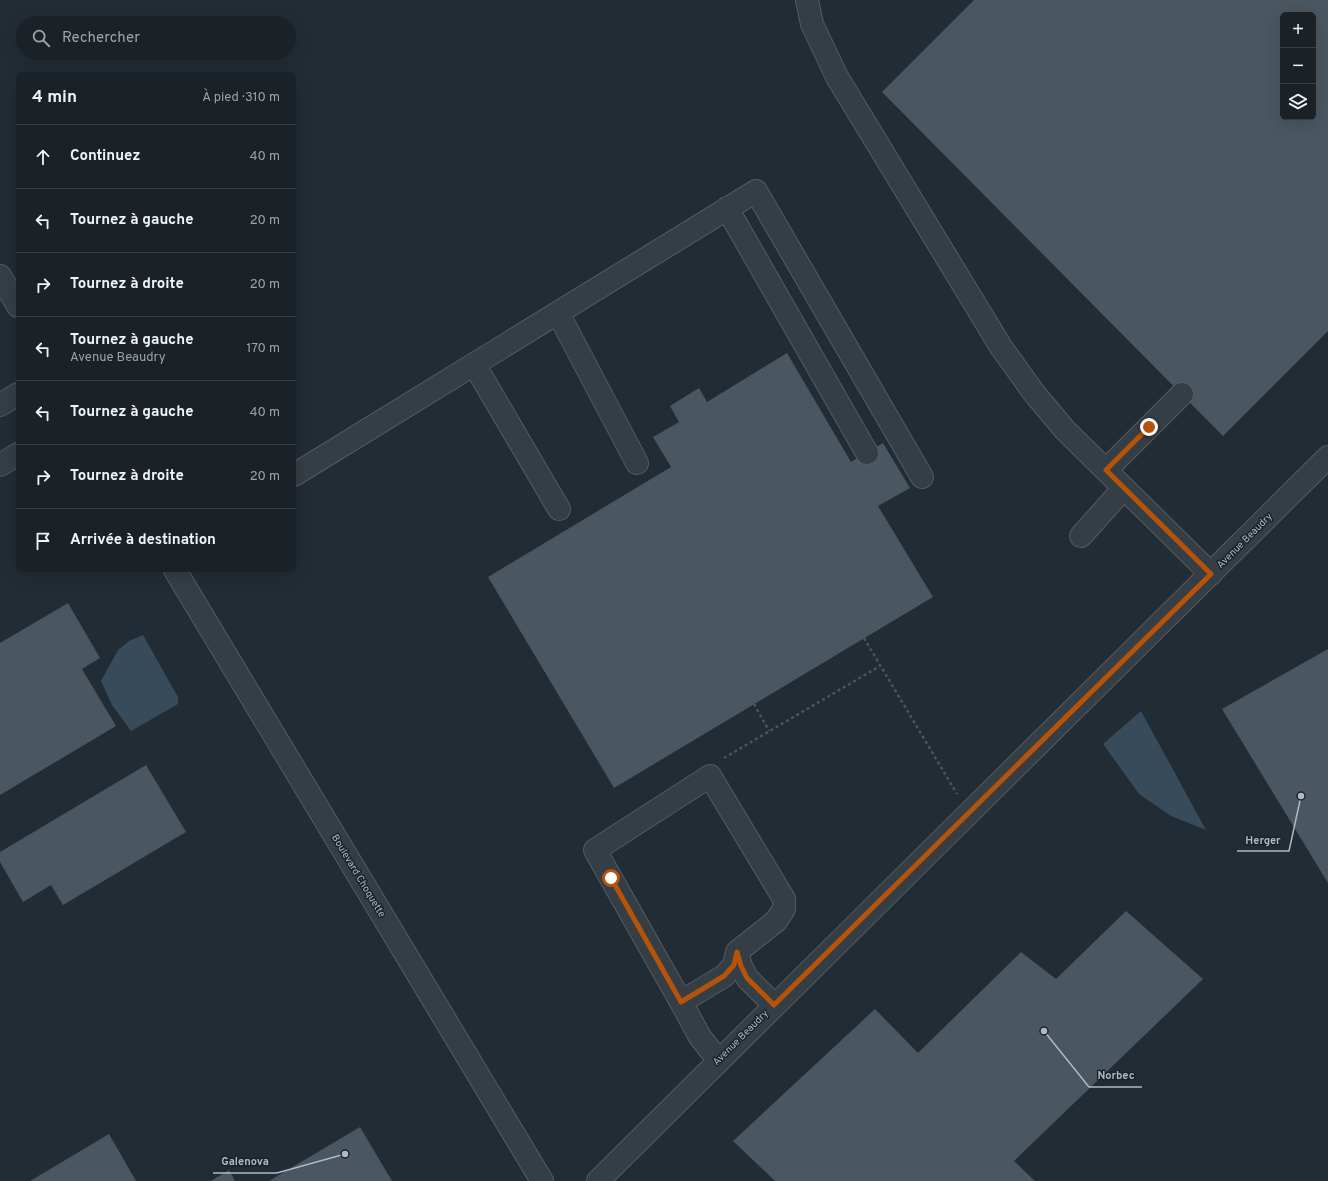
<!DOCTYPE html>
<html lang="fr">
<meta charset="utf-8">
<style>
:root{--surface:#1a2127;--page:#23292f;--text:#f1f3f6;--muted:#9fa3a7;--line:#383e44}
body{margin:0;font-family:Overpass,sans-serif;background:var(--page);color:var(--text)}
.controls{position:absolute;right:12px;top:12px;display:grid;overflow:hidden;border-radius:6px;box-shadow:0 4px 16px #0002}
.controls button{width:36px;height:36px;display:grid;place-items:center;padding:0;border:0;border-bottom:1px solid var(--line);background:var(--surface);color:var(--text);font:20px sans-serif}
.stop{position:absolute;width:12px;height:12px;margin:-9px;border:3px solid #b45309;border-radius:50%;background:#fff}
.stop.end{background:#b45309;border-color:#fff;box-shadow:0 1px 4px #0008}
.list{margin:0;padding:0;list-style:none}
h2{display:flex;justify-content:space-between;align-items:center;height:52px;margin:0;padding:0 16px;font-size:17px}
h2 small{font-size:13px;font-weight:400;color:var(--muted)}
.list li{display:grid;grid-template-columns:26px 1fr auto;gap:12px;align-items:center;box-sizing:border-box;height:64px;padding:0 16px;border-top:1px solid var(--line)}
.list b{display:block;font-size:15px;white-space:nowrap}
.list p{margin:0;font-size:13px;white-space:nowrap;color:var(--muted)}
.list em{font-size:13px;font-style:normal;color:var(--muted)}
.icon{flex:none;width:22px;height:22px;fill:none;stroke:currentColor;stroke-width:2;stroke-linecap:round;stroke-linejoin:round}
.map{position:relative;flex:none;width:1328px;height:1181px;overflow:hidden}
.search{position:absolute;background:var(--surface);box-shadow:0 4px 16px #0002;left:16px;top:16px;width:280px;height:44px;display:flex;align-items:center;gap:10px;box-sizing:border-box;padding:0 14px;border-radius:22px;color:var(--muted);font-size:15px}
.panel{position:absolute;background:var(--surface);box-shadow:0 4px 16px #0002;left:16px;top:72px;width:280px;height:500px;border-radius:6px}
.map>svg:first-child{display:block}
.water{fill:#374b5a}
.building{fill:#4a5760;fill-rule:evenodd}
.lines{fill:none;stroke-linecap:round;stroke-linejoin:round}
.minor-casing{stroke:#535c63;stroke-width:24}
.path{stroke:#455756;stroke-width:2.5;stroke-dasharray:3 3;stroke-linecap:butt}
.minor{stroke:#353e45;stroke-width:22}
.route{stroke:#b45309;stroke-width:5}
.labels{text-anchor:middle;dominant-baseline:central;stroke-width:3;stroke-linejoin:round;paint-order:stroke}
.street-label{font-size:10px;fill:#b0b9c2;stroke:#1b232a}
.leader{fill:none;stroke:#b0b9c2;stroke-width:1.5}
.callout-dot{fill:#b0b9c2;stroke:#1b232a;stroke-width:1.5}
.callout-label{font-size:11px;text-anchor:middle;font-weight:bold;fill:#b0b9c2;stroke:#1b232a;stroke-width:3;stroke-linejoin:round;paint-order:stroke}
</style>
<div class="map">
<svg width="1328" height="1181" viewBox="0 0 1328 1181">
<rect width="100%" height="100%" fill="#222c34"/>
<path class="water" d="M143,635L178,697V704L131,731L112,705L101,681L118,650L129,641Z
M1141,711L1206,830L1171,816L1139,794L1103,744Z"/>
<path class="building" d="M974,0H1328V331L1223,436L882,92ZM1283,15H1313V117H1283Z
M787,353L851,462L883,443L910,488L878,506L933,597L614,788L488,577L671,467L653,437L679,422L670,406L699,388L707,402Z
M68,603L100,658L82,669L116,726L0,795V643Z
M1328,649V883L1222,709Z
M146,765L186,832L63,905L51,885L23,902L0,862V852Z
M1126,911L1203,979L1014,1161L1035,1181H775L733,1141L875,1009L918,1053L1021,952L1056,979Z
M360,1127L392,1181H269Z
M109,1134L136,1181H30Z
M229,1170L235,1181H211Z"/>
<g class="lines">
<g class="minor-casing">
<path id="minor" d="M807,0L812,24L837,77L1001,347L1034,393L1065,430L1211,574
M727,208L867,453
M0,276L18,306
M558,313L637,463
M474,364L559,509
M0,405L18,394
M0,465L18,454
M1106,470L1182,394
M294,475L756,191L922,477
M1081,536L1124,488
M175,570L542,1181
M737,952L741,966L747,978L774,1005
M681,1002L724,976L734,965L737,952L776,921L784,909V899L710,776L595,850L681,1002L700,1037L719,1061
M598,1181L1328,457"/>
</g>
<path class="path" d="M864,638L957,794
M754,704L769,731
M724,758L880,666"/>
<use href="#minor" class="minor"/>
</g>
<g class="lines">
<path class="route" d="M611,878L681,1002L724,976L734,965L737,952L741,966L747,978L774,1005L1211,574L1106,470L1149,427"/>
</g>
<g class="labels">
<g class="street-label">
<text transform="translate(1245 541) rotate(-45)">Avenue Beaudry</text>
<text transform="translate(358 876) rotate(59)">Boulevard Choquette</text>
<text transform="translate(741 1038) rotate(-45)">Avenue Beaudry</text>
</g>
</g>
<path class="leader" d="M1301 796L1289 851H1237M1044 1031L1089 1087H1142M345 1154L277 1173H213"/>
<g class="callout-dot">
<circle cx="1301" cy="796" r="4"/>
<circle cx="1044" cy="1031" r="4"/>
<circle cx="345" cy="1154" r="4"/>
</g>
<g class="callout-label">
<text x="1263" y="844">Herger</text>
<text x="1116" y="1079">Norbec</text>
<text x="245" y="1165">Galenova</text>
</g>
</svg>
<div class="controls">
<button>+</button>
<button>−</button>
<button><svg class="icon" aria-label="layers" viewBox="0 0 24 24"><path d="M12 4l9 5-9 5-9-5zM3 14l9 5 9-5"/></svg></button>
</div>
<div class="stop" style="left:611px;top:878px"></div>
<div class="stop end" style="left:1149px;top:427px"></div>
<div class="search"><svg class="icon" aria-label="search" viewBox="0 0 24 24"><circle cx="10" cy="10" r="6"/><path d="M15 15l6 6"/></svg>Rechercher</div>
<section class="panel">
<h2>4 min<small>À pied · 310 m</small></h2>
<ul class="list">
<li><svg class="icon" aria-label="ahead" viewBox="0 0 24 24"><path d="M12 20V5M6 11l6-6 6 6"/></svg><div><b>Continuez</b></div><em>40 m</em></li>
<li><svg class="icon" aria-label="left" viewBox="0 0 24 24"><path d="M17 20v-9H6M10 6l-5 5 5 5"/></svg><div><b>Tournez à gauche</b></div><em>20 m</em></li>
<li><svg class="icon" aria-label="right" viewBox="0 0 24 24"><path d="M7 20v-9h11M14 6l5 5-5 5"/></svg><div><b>Tournez à droite</b></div><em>20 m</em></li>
<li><svg class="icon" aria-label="left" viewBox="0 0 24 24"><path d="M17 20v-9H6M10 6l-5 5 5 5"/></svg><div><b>Tournez à gauche</b><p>Avenue Beaudry</p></div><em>170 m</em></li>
<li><svg class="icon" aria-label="left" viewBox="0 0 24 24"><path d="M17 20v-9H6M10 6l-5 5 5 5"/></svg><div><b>Tournez à gauche</b></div><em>40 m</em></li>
<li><svg class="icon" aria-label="right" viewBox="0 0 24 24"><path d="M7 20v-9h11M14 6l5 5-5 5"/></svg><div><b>Tournez à droite</b></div><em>20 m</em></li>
<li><svg class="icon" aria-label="arrive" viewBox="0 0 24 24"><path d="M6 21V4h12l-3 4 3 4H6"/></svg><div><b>Arrivée à destination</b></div></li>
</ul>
</section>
</div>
